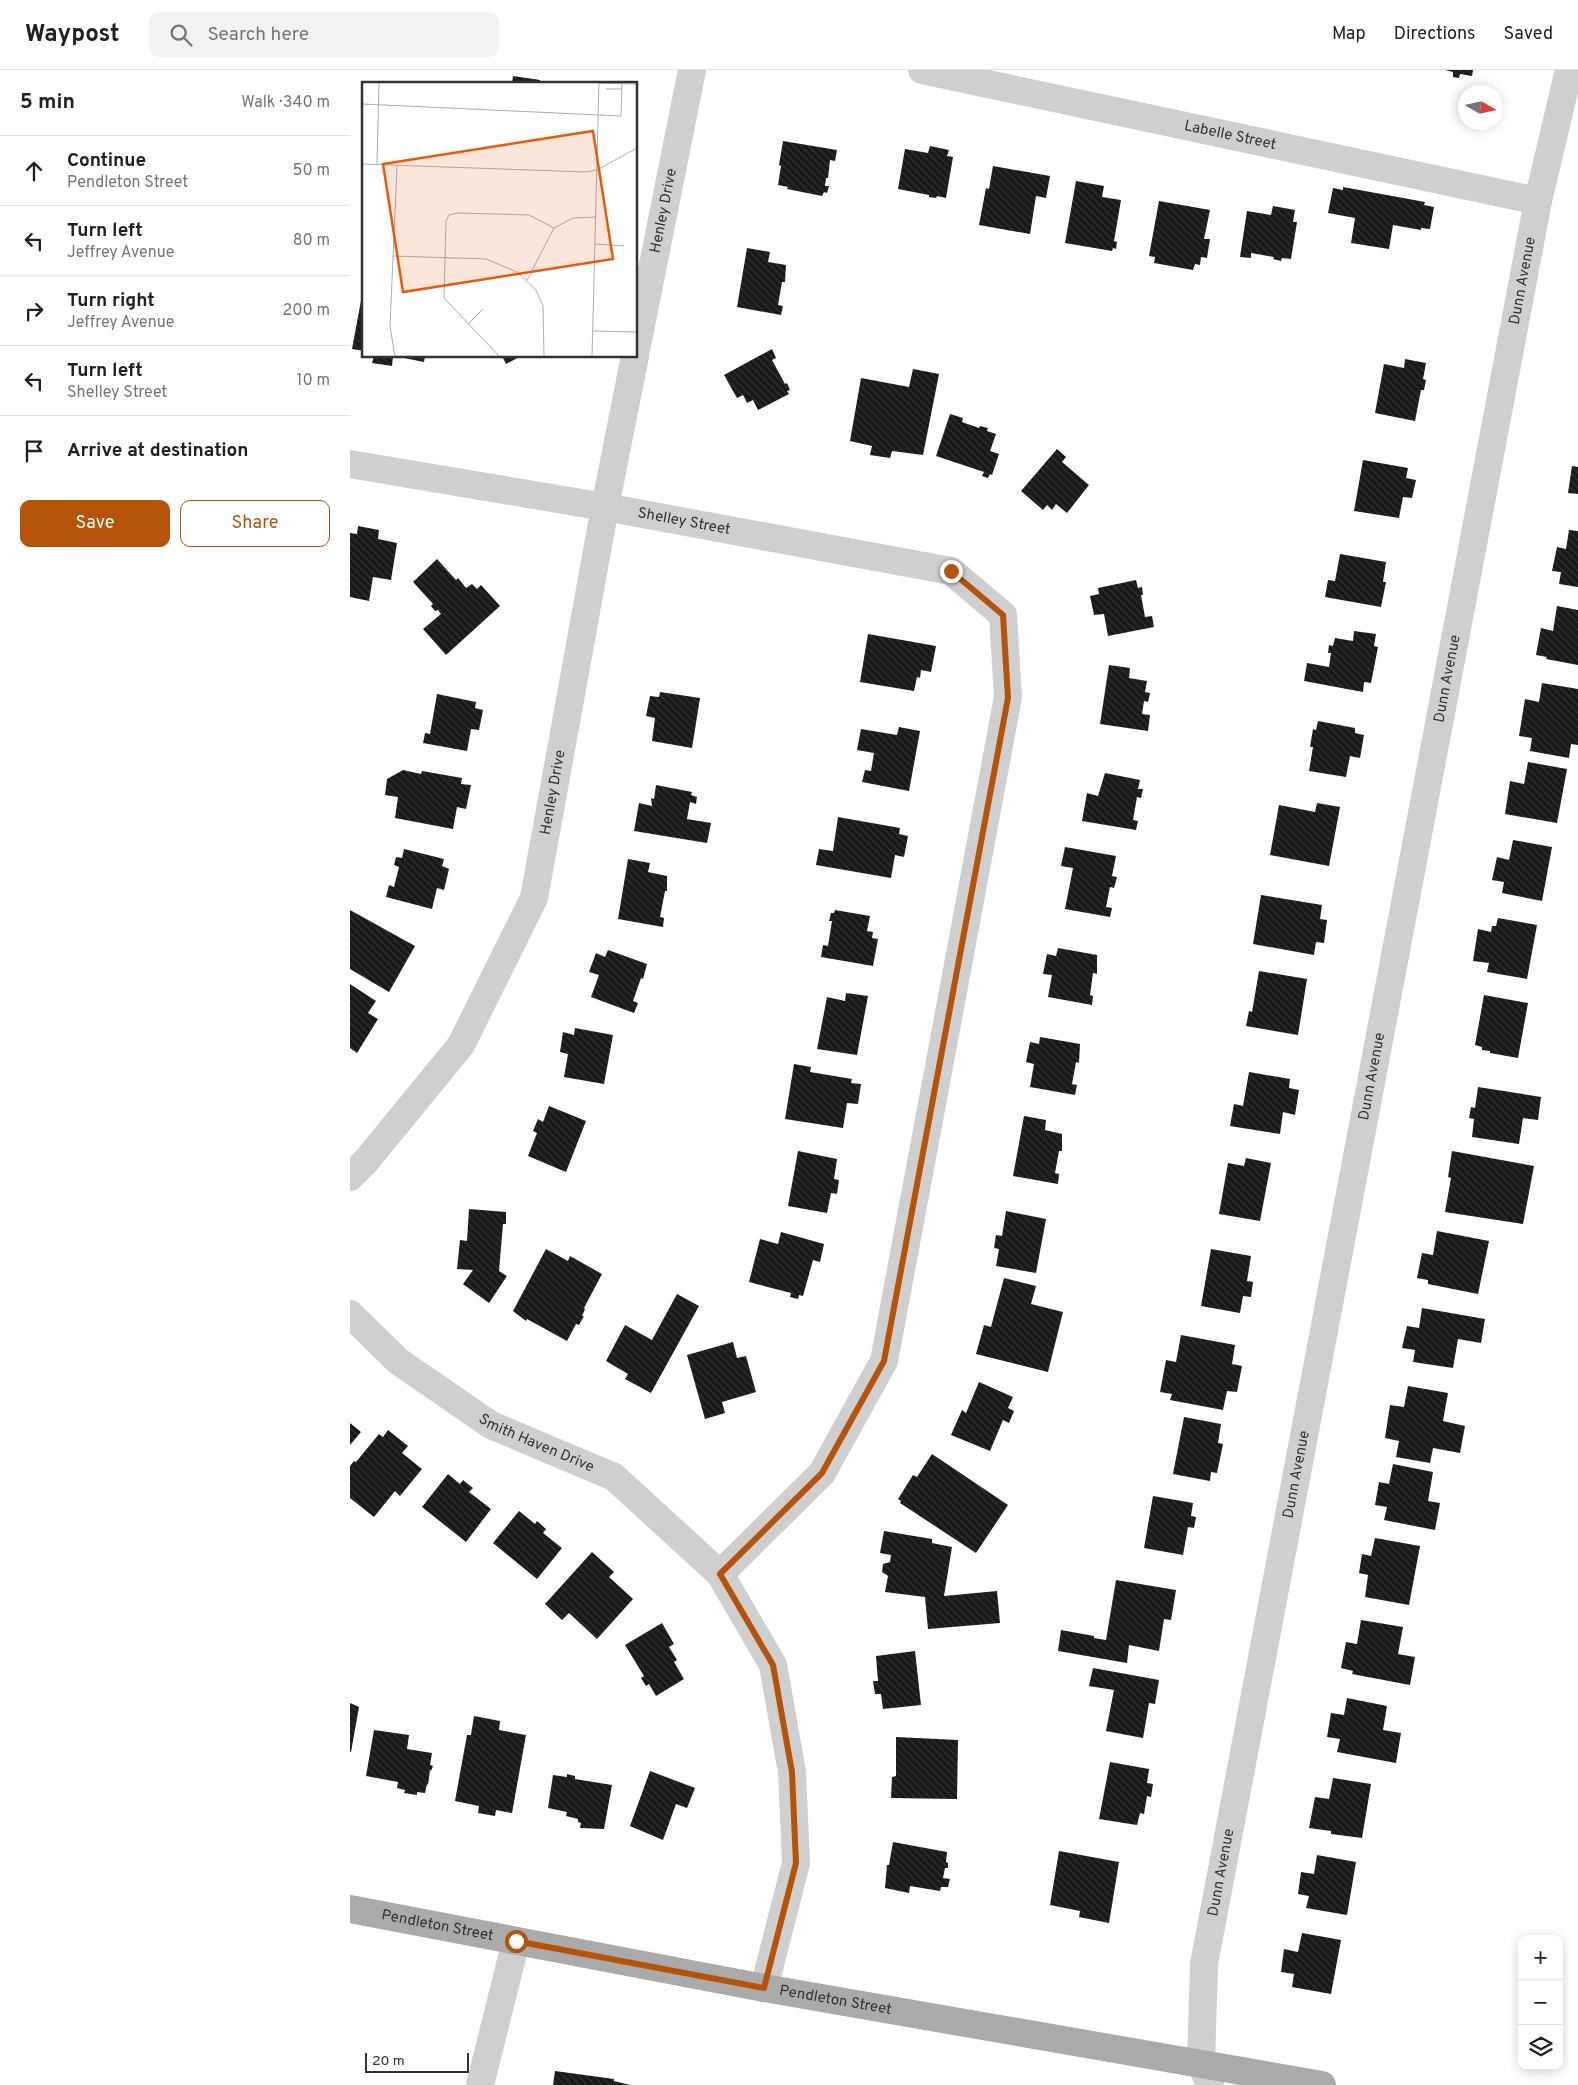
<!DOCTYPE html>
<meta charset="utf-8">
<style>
:root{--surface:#fff;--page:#f2f2f2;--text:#202124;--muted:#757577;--line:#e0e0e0;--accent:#b45309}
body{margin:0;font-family:Overpass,sans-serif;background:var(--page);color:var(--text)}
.controls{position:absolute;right:15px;bottom:15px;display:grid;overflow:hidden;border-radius:10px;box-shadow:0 2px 12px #0003}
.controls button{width:45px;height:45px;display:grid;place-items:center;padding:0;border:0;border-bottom:1px solid var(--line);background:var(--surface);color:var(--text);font:25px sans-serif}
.compass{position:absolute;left:1108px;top:15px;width:45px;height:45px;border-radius:50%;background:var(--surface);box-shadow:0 2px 12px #0003;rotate:99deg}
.scale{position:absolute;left:15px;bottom:12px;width:104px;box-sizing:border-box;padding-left:5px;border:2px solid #323232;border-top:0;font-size:14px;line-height:18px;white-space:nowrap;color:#323232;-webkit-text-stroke:4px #fff;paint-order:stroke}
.stop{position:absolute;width:15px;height:15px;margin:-11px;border:4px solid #b45309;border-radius:50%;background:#fff}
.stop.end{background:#b45309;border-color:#fff;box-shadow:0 1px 5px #0008}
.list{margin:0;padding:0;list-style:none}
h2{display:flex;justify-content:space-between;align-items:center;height:65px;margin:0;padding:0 20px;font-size:21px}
h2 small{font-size:16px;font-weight:400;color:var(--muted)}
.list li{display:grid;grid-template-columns:32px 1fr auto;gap:15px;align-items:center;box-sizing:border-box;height:70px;padding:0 20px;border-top:1px solid var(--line)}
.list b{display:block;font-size:19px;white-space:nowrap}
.list p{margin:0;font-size:16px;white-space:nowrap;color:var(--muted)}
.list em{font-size:16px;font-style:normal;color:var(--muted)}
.actions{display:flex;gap:10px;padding:15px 20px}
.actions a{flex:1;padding:11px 0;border:1px solid var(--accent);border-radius:10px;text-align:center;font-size:18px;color:var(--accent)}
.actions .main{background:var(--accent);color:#fff}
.icon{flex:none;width:28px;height:28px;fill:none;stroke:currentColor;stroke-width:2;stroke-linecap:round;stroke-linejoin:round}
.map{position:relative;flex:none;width:1228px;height:2015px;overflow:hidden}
header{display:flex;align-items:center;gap:30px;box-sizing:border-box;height:70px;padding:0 25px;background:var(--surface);border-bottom:1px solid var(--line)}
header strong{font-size:24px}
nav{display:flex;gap:28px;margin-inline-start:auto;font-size:18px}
.search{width:350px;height:45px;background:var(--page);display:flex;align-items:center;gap:12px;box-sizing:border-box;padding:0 18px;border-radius:10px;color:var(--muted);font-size:19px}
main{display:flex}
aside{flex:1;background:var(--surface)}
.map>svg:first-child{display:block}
.building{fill:url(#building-back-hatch)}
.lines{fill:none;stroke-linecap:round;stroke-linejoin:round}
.minor{stroke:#cfcfcf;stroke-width:28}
.major{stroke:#aaa;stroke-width:28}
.route{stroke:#b45309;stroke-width:6}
.labels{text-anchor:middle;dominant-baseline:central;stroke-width:5;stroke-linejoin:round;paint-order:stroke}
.street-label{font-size:15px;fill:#323232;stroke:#fff}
.inset-road{fill:none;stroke:#adadad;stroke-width:1}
.view{fill:#e8590c;fill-opacity:0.15;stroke:#e8590c;stroke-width:2.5}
.inset-edge{fill:none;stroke:#323232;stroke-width:2.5}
</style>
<header>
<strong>Waypost</strong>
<div class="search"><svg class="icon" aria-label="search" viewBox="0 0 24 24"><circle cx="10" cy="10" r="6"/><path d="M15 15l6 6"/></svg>Search here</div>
<nav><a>Map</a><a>Directions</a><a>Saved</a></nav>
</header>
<main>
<aside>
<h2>5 min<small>Walk · 340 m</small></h2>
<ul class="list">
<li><svg class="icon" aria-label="ahead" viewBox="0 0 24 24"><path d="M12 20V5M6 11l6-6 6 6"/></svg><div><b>Continue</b><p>Pendleton Street</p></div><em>50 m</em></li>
<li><svg class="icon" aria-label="left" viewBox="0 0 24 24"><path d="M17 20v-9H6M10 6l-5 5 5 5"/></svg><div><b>Turn left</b><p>Jeffrey Avenue</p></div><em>80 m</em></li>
<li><svg class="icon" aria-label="right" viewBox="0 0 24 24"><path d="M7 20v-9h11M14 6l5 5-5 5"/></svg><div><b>Turn right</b><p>Jeffrey Avenue</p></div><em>200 m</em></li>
<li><svg class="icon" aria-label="left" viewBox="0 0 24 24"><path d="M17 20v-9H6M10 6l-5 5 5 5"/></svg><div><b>Turn left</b><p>Shelley Street</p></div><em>10 m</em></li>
<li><svg class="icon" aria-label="arrive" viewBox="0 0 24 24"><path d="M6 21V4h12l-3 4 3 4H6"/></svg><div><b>Arrive at destination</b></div></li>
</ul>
<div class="actions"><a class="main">Save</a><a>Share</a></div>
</aside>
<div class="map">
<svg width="1228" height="2015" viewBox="0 0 1228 2015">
<defs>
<pattern id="building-back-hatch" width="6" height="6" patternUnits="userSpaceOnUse" patternTransform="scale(1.25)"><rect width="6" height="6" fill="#191919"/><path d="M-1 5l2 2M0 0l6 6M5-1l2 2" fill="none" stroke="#323232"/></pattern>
</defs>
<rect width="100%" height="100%" fill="#fff"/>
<path class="building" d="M1095,0H1123L1122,6L1110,4L1109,8L1103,7V2Z
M163,6L190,10V14H162Z
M433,71L487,80L485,91L480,90L478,108H476L475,116H479L477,123L474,122L472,126L437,119L438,117L428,115L431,96L429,95Z
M580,76L599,80L597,86L603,87L596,128L587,126L586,128L579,127V125L548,119L555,79L578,83Z
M643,96L700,106L696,128L686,126L680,164L629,155L636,118L639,119Z
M726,111L754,116L752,127L771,130L764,171L767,172L766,179L763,178L762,181L715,173Z
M993,117L1075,132L1074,135L1084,137L1080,159L1071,158V160L1043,155L1039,179L1001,173L1005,148L978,143L983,118L993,120Z
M809,131L860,140L854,169H860L857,188L851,187L850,195L845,194L843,200L804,193L805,187L799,186Z
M923,136L945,140L943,152H947L941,189L932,188L931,191L923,189L924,187L901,183V188L890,187L897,141L921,145Z
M397,178L420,182L418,192L436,195L435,212H432L428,235L433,236L431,245L387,237Z
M13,220H14V281L2,279Z
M422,279L426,288L422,290L435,314L437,313L440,320L437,321L439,324L408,340L403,330L397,333L393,325L387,328L374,305Z
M24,286H43L42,296L22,293Z
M44,286H75L74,292Z
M152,286H171L156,294Z
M1055,289L1076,293L1073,309L1076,310L1074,320H1071L1065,351L1025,343L1034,294L1054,298Z
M563,299L589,304L573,385L542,381L540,388L520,385L522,376L500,371L511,308L559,317Z
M600,344L613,348L612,352L629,358L630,356L638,358L637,361L646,364L640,381L649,384L642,405L640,404L638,408L632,406L634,402L586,386Z
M707,379L716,387L712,392L739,415L717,443L706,434L702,440L697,435L693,440L671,421Z
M1013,390L1058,398L1056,408L1066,410L1062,428L1053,427L1049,448L1004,441Z
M1222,396L1228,397V424L1218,423Z
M8,456L29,460L28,469L47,473L41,510L23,507L19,531L0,527V463L7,464Z
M1219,460L1228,461V517L1209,514L1211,502L1202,501L1207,477L1216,479Z
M990,484L1036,492L1033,512H1036L1031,537L975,527L978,510L985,511Z
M87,489L106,510L108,508L116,518L122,514L127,519L131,515L150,536L96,585L73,559L91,544L88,540L85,541L81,536L83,534L63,512Z
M786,510L788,518L792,517L793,525H791L795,547L802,546L804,557L758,566L754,544L744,545L740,526L749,524L748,518Z
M1207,536L1228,540V595L1196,589L1197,587L1186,585L1191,558L1203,561Z
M1004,561L1026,564L1024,576L1028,577L1021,613L1014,612L1013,622L954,611L957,593L979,597L981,583H978L979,575L983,576L985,568L1003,571Z
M518,564L586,576L581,602L571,600L570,608L567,607L564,621L510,612Z
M759,595L780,598L779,608L797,611L795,622L800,623L798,632L794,631L792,644L800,645L798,661L750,654Z
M1192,613L1228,619V675L1221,674L1219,688L1180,681L1182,668L1169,666L1175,629L1189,632Z
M310,622L350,628L342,678L302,671L305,648L296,646L300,626L309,627Z
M87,624L126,632L125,638L133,640L129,660L121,659L117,681L73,673L75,663L80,664Z
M968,651L1005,658V663L1014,665L1010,688L1000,686L996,707L959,701L963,677H960L963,659L966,660Z
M549,657L570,661L559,721L512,712L515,700L521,701L524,683L507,680L511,659L547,665Z
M1178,692L1217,699L1207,753L1155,744L1160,711L1174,714Z
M53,700L71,704L72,701L112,708L111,714L121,715L116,739L107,737L103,759L45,748L48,727L35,725L37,709Z
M755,703L790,710L788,719H793L791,728L787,727L783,750L788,751L786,760L732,751L737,723L748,726Z
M306,715L342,722L341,725L347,727L346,734L340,732L337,749L361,753L357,773L284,761L289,733L302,736L301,728L304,729Z
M967,733L990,737L979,796L920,785L929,735L965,742Z
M488,747L550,758L549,764L558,766L554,787L545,785L541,808L466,795L469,779L483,781Z
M1163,770L1202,777L1192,831L1152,823L1154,812L1142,810L1147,787L1159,790Z
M715,777L766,786L762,806L767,807L764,818L760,817L756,837L762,838L760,847L715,839L723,798L711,796Z
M54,779L94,789L92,796L99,799L94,820L87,818L82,839L36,827L39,815L44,817L49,797L44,795L46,787L52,788Z
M278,789L300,793L298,802L317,806V821H315L310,847L314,848L313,857L268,849Z
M911,825L972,835L970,849L977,850L974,873L966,872L964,885L903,874Z
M0,840L65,876L39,922L0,899Z
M485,840L520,846L517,861L523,862L522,868L528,869L523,896L471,887L473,875L478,876L482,851H479L481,843H484Z
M1148,848L1187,855L1177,909L1137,902L1139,893L1123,891L1128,859L1141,862L1142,856H1146Z
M708,878L747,885V904L743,903L740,925L743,926L742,935L698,927L702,905L693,904L697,884L706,886Z
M258,880L297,894L293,909L291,908L283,931L288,933L284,943L241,927L249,905L239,902L246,883L255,887Z
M909,901L957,909L948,965L896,956L899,941L902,942Z
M0,914L26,931L18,943L28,949L7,983L0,978Z
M496,923L518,926L507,985L467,979L477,927L495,931Z
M1134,925L1178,933L1168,988L1140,983V981L1132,980V977L1125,975Z
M225,958L263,965L254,1014L214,1007L218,984L210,982L213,962L224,965Z
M690,967L730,974L729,993L726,992L722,1014L727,1015L725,1025L680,1017L684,994L676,992L680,972L689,974Z
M444,994L461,997L460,1002L502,1009L501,1013L511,1014L508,1034L497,1033L493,1058L435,1049Z
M899,1002L940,1009L939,1018L949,1020L945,1045L933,1042L930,1064L880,1056L884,1034L893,1036Z
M1128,1017L1191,1027L1188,1050L1173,1048L1169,1074L1122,1067L1124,1049L1119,1048L1121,1037L1125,1038Z
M199,1036L236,1051L216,1102L178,1086L187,1063L183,1061L188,1049L193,1052Z
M674,1046L696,1050L695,1060L712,1064V1081H709L705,1103L709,1104L708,1114L663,1106Z
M448,1081L487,1089L484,1109L489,1110L487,1124L481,1123L477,1143L438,1136Z
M1102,1081L1184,1096L1173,1154L1095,1142L1101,1108L1098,1107Z
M896,1088L921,1093L910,1151L869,1144L878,1093L894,1096Z
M119,1139L156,1142V1154H153L149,1201L157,1206L139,1233L113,1214L123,1200L107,1199L110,1170L117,1171Z
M656,1141L696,1149L686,1203L646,1196L649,1179L644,1178L646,1165L652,1166Z
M1087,1161L1139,1171L1128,1224L1078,1214V1210L1067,1208L1072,1183L1083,1185Z
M431,1162L474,1174L470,1192L463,1190L453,1226L449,1225L448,1229L440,1227L441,1223L399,1212L410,1169L428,1174Z
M196,1179L218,1191L220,1186L252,1204L234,1238L235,1239L232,1246H234L229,1255L226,1254L217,1271L177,1249L176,1251L163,1241Z
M861,1179L901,1186L897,1211L903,1212L901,1227L893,1226L890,1243L851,1236Z
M654,1208L686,1216L681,1234L713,1242L698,1302L626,1284L634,1255L641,1257Z
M327,1224L349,1236L301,1323L275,1309L278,1304L256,1291L275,1255L302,1270Z
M1072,1238L1135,1249L1131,1273L1108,1269L1103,1298L1063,1292L1065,1280L1052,1278L1057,1256L1069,1258Z
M831,1265L885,1275L882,1294L892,1296L887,1322L877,1321L873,1340L820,1330L822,1324L810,1322L816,1290L826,1292Z
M383,1272L387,1288L396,1286L406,1322L372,1332L375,1343L355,1349L337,1285Z
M629,1312L663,1327L658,1338L664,1341L659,1353L653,1350L640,1381L601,1365L612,1340L616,1343Z
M1058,1316L1098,1323L1093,1351L1115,1356L1110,1383L1083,1378L1080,1393L1046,1387L1049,1371L1035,1368L1040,1335L1054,1337Z
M834,1347L871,1354L868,1373L873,1374L867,1403L861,1402L860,1411L823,1404Z
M0,1353L11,1362L0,1375Z
M38,1360L58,1376L52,1383L72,1399L50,1426L45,1421L24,1447L0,1428V1396L4,1391L6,1392L29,1364L33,1367Z
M582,1384L658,1435L626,1483L550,1433L551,1431L548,1429L563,1405L567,1407Z
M1043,1394L1083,1402L1078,1431L1090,1433L1085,1460L1034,1450L1037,1437L1025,1435L1029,1412L1039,1414Z
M98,1404L110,1414L113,1410L123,1418L119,1422L141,1439L116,1472L72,1437Z
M803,1426L843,1433L841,1446L846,1447L844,1458L838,1457L833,1485L794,1478Z
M169,1441L185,1454L187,1451L196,1459L193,1463L212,1478L187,1509L143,1473Z
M534,1461L582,1469V1473L602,1477L594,1526L647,1521L650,1553L578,1559L575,1527L535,1522L538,1506L532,1502L533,1494L540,1492L541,1485L530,1483Z
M1025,1468L1070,1476L1059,1535L1015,1527L1018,1505L1009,1503L1012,1484L1021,1486Z
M242,1482L264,1502L259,1507L283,1529L247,1569L219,1543L212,1550L195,1534Z
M766,1510L826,1520L821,1550L814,1549L809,1581L779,1575L777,1593L708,1581L711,1560L744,1566V1568L756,1570Z
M1011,1550L1053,1557L1048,1584L1065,1587L1060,1615L1002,1604L1003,1601L991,1598L996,1572L1007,1574Z
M312,1553L324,1574L319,1577L327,1590L324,1592L334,1609L306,1626L299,1614L296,1616L291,1608L294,1606L275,1575Z
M565,1581L571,1635L533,1639L531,1624H525L523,1611H528L526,1586Z
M743,1598L809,1610L805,1634L799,1633L793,1668L756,1661L764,1620L739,1616Z
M997,1628L1037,1636L1033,1660L1051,1663L1046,1693L987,1682L990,1669L977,1667L981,1643L994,1645Z
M0,1633L9,1637L1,1682H0Z
M124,1646L150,1651L149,1660L176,1665L162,1743L146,1740L145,1746L128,1743L129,1736L105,1731L117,1665H121Z
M24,1660L59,1665L57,1679L82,1683L80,1695L83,1696L81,1701L80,1700L78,1715L77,1714L75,1723L67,1722V1725L54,1723L55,1720L47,1718L48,1712L16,1706Z
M546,1667L608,1670L607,1729L541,1728L542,1707L546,1706Z
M760,1692L799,1699L797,1713L803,1714L801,1727L797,1726L794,1744L790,1743L787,1755L749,1749Z
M300,1701L345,1718L337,1738L326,1734L313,1770L280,1756Z
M217,1704L225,1706V1709L262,1715L254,1759L230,1758L231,1753L228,1752V1749L216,1746L217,1742L198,1738L203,1705L217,1707Z
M983,1708L1021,1714L1012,1768L981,1764V1761L959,1758L965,1727L979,1729Z
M543,1772L597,1782L596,1792L598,1793V1798H595L593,1808L600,1809L598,1817H591L590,1821L560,1816L559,1823L535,1818L537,1795H539Z
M709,1781L769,1792L759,1853L729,1847L730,1841L700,1835Z
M967,1785L1006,1792L997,1845L956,1838L959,1826L948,1824L951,1802L964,1804Z
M952,1863L991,1870L981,1924L942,1917L944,1904L931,1902L934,1879L948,1882Z
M205,2001L264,2009V2011L280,2015H203Z"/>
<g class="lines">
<g class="minor">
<path id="s1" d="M572,0L1188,131"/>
<path id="s2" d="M286,280L342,0"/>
<path id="s3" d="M0,394L255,437L601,501L653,545L658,627L534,1291L472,1403L370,1504"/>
<path id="s4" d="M0,1107L16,1091L111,975L184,828L255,437L285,286"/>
<path id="s5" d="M0,1244L48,1291L141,1355L264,1407L370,1504L423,1595L442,1702L446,1793L414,1918"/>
<path d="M130,2015L166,1871"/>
<path id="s6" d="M860,2015L851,1993L854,1894L1188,131L1219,0"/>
</g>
<path class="major" id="s7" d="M0,1839L414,1918L972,2015"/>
</g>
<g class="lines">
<path class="route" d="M166,1871L414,1918L446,1793L442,1702L423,1595L370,1504L472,1403L534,1291L658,628L653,545L601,501"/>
</g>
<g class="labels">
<g class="street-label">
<text stroke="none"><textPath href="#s1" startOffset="315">Labelle Street</textPath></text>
<text stroke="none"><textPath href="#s2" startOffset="142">Henley Drive</textPath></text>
<text stroke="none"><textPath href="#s6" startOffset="1836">Dunn Avenue</textPath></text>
<text stroke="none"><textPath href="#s3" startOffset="339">Shelley Street</textPath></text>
<text stroke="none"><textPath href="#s6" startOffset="1431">Dunn Avenue</textPath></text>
<text stroke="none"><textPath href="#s4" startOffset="444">Henley Drive</textPath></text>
<text stroke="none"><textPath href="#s6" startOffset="1026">Dunn Avenue</textPath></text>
<text stroke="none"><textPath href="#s5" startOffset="229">Smith Haven Drive</textPath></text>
<text stroke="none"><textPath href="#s6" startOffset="621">Dunn Avenue</textPath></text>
<text stroke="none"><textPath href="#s6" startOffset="216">Dunn Avenue</textPath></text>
<text stroke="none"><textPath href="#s7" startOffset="89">Pendleton Street</textPath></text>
<text stroke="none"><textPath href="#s7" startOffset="494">Pendleton Street</textPath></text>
</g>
</g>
<g transform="translate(12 12)">
<rect width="275" height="275" fill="#fff"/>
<path class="inset-road" d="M237,1L275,2M244,7H260M0,22L259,34L260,1M0,82L224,90L235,88L275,66M15,82L17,0M233,162L262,164M31,174L124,177L155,190L174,208L181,224L182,275M165,198L192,146L211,136L234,135M106,242L121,227M231,249L275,250M33,275L28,244L35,84M138,275L82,216L84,139L87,133L96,131L167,133L192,146M230,275L237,0"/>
<path class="view" d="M231,49L251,177L41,210L21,82Z"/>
<rect width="275" height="275" class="inset-edge"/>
</g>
</svg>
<div class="controls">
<button>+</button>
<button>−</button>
<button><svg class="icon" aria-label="layers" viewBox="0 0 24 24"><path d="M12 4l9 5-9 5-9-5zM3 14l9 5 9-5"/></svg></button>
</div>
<svg class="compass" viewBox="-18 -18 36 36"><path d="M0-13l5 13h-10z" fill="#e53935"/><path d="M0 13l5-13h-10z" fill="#757577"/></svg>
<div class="scale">20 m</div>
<div class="stop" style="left:166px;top:1871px"></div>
<div class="stop end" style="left:601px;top:501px"></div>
</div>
</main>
